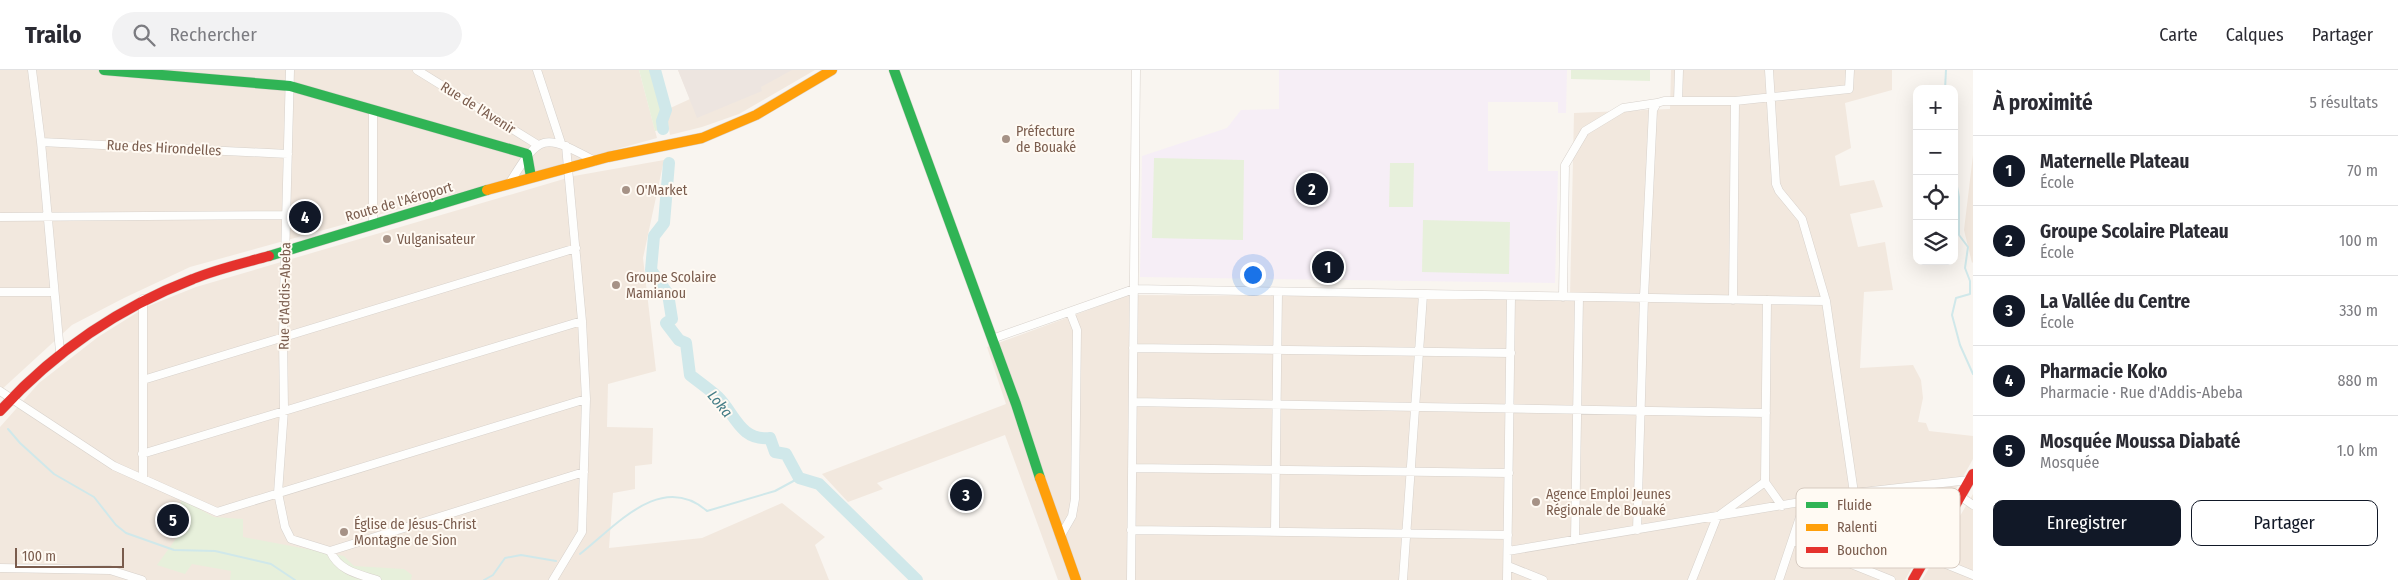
<!DOCTYPE html>
<html lang="fr">
<meta charset="utf-8">
<style>
:root{--surface:#fff;--page:#f2f2f3;--text:#2b2b33;--muted:#7c7c81;--line:#e1e1e2;--accent:#111827}
body{margin:0;font-family:"Fira Sans Condensed",sans-serif;background:var(--page);color:var(--text)}
.controls{position:absolute;right:15px;top:15px;display:grid;overflow:hidden;border-radius:10px;box-shadow:0 5px 20px #0002}
.controls button{width:45px;height:45px;display:grid;place-items:center;padding:0;border:0;border-bottom:1px solid var(--line);background:var(--surface);color:var(--text);font:25px sans-serif}
.scale{position:absolute;left:15px;bottom:12px;width:109px;box-sizing:border-box;padding-left:5px;border:2px solid #7a5c4d;border-top:0;font-size:14px;line-height:18px;white-space:nowrap;color:#7a5c4d;-webkit-text-stroke:4px #fffaf3;paint-order:stroke}
.you{position:absolute;left:1252px;top:204px;width:18px;height:18px;margin:-12px;border:4px solid #fff;border-radius:50%;background:#1a73e8;box-shadow:0 0 0 8px #1a73e833}
.badge{display:grid;place-items:center;width:32px;height:32px;border-radius:50%;background:var(--accent);color:#fff;font-size:16px;font-weight:700}
.pin{position:absolute;translate:-50% -50%;border:2px solid #fff;box-shadow:0 1px 5px #0006}
.list{margin:0;padding:0;list-style:none}
h2{display:flex;justify-content:space-between;align-items:center;height:65px;margin:0;padding:0 20px;font-size:21px}
h2 small{font-size:16px;font-weight:400;color:var(--muted)}
.list li{display:grid;grid-template-columns:32px 1fr auto;gap:15px;align-items:center;box-sizing:border-box;height:70px;padding:0 20px;border-top:1px solid var(--line)}
.list b{display:block;font-size:19px;white-space:nowrap}
.list p{margin:0;font-size:16px;white-space:nowrap;color:var(--muted)}
.list em{font-size:16px;font-style:normal;color:var(--muted)}
.actions{display:flex;gap:10px;padding:15px 20px}
.actions a{flex:1;padding:11px 0;border:1px solid var(--accent);border-radius:10px;text-align:center;font-size:18px;color:var(--accent)}
.actions .main{background:var(--accent);color:#fff}
.icon{flex:none;width:28px;height:28px;fill:none;stroke:currentColor;stroke-width:2;stroke-linecap:round;stroke-linejoin:round}
.map{position:relative;flex:none;width:1973px;height:510px;overflow:hidden}
header{display:flex;align-items:center;gap:30px;box-sizing:border-box;height:70px;padding:0 25px;background:var(--surface);border-bottom:1px solid var(--line)}
header strong{font-size:24px}
nav{display:flex;gap:28px;margin-inline-start:auto;font-size:18px}
.search{width:350px;height:45px;background:var(--page);display:flex;align-items:center;gap:12px;box-sizing:border-box;padding:0 18px;border-radius:28px;color:var(--muted);font-size:19px}
main{display:flex}
aside{flex:1;background:var(--surface)}
.map>svg:first-child{display:block}
.residential{fill:#f2e8de}
.industrial{fill:#ede5e0}
.education{fill:#f6eef6}
.green{fill:#e7f0db}
.lines{fill:none;stroke-linecap:round;stroke-linejoin:round}
.stream{stroke:#d0e8ea;stroke-width:2}
.river{stroke:#d0e8ea;stroke-width:12}
.street-casing{stroke:#d7d1cb;stroke-width:9}
.fast-casing{stroke:#d9d2cb;stroke-width:11}
.slow-casing{stroke:#d9d2cb;stroke-width:11}
.jam-casing{stroke:#d9d2cb;stroke-width:11}
.street{stroke:#fefefd;stroke-width:8}
.fast{stroke:#30b455;stroke-width:10}
.slow{stroke:#ff9f0a;stroke-width:10}
.jam{stroke:#e5322d;stroke-width:10}
.poi-dot{fill:#a69286;stroke:#fffaf3;stroke-width:2}
.labels{text-anchor:middle;dominant-baseline:central;stroke-width:4;stroke-linejoin:round;paint-order:stroke}
.street-label{font-size:14px;fill:#7a5c4d;stroke:#fffaf3}
.poi-label{font-size:14px;fill:#7a5c4d;stroke:#fffaf3;text-anchor:start}
.water-label{font-size:15px;font-style:italic;fill:#437c86;stroke:#fffaf3}
.key{fill:#fffaf3;stroke:#d7cbc1;stroke-width:1}
.key-label{font-size:14px;fill:#7a5c4d}
</style>
<header>
<strong>Trailo</strong>
<div class="search"><svg class="icon" aria-label="search" viewBox="0 0 24 24"><circle cx="10" cy="10" r="6"/><path d="M15 15l6 6"/></svg>Rechercher</div>
<nav><a>Carte</a><a>Calques</a><a>Partager</a></nav>
</header>
<main>
<div class="map">
<svg width="1973" height="510" viewBox="0 0 1973 510">
<rect width="100%" height="100%" fill="#f9f5f0"/>
<path class="residential" d="M0,0H639L657,68L190,197L124,228L72,255L0,321Z
M678,0H815L739,44L702,57L670,65L666,40L690,29Z
M1671,0H1892V20L1845,33L1851,78L1835,86L1840,116L1874,110L1883,137L1850,144L1858,177L1885,172L1893,220L1864,222L1860,298L1913,295L1921,310L1923,328L1918,352L1926,353L1929,361L1973,366V389L1905,510H1058L1005,365L877,413L883,419L848,432L822,404L1006,334L987,277L1129,225L1570,227L1574,43L1670,39Z
M1973,85V192L1972,193L1964,160Z
M664,90L643,188L656,301L608,314L607,357L653,358L652,394L635,396V419L613,423L609,478L702,468L782,433L825,467L815,475L829,510H0V357L39,313L98,267L146,237L196,217L574,106Z
M1973,424V510H1922Z"/>
<path class="industrial" d="M678,0H792L761,17L762,21L697,48Z"/>
<path class="education" d="M1279,0H1567L1566,43H1558V32H1488V101H1558L1555,213L1140,207L1142,86L1227,58L1241,40L1279,39Z"/>
<path class="green" d="M639,0H659L669,58L655,61Z
M1571,0H1650V11L1571,9Z
M1154,88L1244,90L1243,170L1152,168Z
M1390,93H1414L1413,137H1389Z
M1423,150L1510,152L1509,204L1422,202Z
M181,429L214,447L243,449V467L344,486L354,496L404,499L412,505L411,510H230L231,501L192,494L185,504L157,495L180,463Z"/>
<g class="lines">
<path class="stream" d="M1945,19L1946,0
M1954,101L1959,127V165L1968,177L1965,198L1970,211V224L1956,228L1952,245L1960,275L1973,304
M8,359L20,373L54,404L94,427L116,455L126,463L174,480L215,481L271,494L295,510
M580,484C616,456 661,401 707,441L775,421L799,408
M484,510L493,505L505,488L521,485L556,491"/>
<path class="river" d="M655,0L666,40L662,51L663,59
M669,93L664,153L654,166L651,200L668,224L672,249L666,253L679,270L686,273L690,305C699,312 709,319 718,327C735,344 740,371 770,368L775,382L786,384L799,408L819,414L917,510"/>
<g class="street-casing">
<path id="street" d="M32,0L41,72L60,282
M290,0L283,266L284,340L278,423L285,457L291,469L330,481L584,402
M417,0L538,75
M537,0L561,73
M1769,0L1776,114L1779,121L1802,149L1826,231L1854,423
M1678,31L1679,0
M41,72L288,84
M509,114C540,63 543,63 595,91
M0,147L286,145
M373,154V41
M0,222H54
M1563,227L1565,95L1585,61L1623,38L1657,33
M143,229V408
M1733,230L1735,31
M1767,230L1765,412L1782,436
M992,269L1134,219L1826,231
M1133,278L1511,283
M143,310L576,178
M0,321L114,396L217,442L586,329
M1133,332L1766,343
M142,384L582,251
M1132,398L1509,403
M1960,426L1973,435
M1131,460L1508,465
M1637,460L1644,227L1653,40L1657,33L1664,31H1735L1849,19L1850,0
M1275,462L1278,222
M1060,467L1072,446L1075,429L1077,260L1070,242
M1575,470L1579,227
M1794,471L1891,510
M330,481C339,501 358,504 377,510
M1508,481L1854,423L1969,410
M1926,486L1973,505
M1508,496L1543,510
M0,498L110,500L142,510
M553,510L582,462L586,329L582,251L566,76
M1131,510L1136,0
M1403,510L1423,225
M1507,510L1511,226
M1692,510L1717,447L1765,412
M1779,510L1805,432"/>
</g>
<g class="fast-casing">
<path id="fast" d="M104,0L290,16L527,84L531,107
M894,0L1016,334L1040,408
M269,186L487,120"/>
</g>
<g class="slow-casing">
<path id="slow" d="M487,120L608,87L702,68L756,45L832,0
M1040,408L1076,510"/>
</g>
<g class="jam-casing">
<path id="jam" d="M0,341C54,282 118,238 193,209C217,199 244,193 269,186
M1913,510L1973,404"/>
</g>
<use href="#street" class="street"/>
<use href="#fast" class="fast"/>
<use href="#slow" class="slow"/>
<use href="#jam" class="jam"/>
</g>
<g class="poi-dot">
<circle cx="1006" cy="69" r="5"/>
<circle cx="626" cy="120" r="5"/>
<circle cx="387" cy="169" r="5"/>
<circle cx="616" cy="215" r="5"/>
<circle cx="1536" cy="432" r="5"/>
<circle cx="344" cy="462" r="5"/>
</g>
<g class="labels">
<g class="street-label">
<text transform="translate(478 38) rotate(32)">Rue de l'Avenir</text>
<text transform="translate(164 78) rotate(3)">Rue des Hirondelles</text>
<text transform="translate(399 132) rotate(-16)">Route de l'Aéroport</text>
<text transform="translate(285 226) rotate(-89)">Rue d'Addis-Abeba</text>
</g>
<g class="poi-label">
<text x="1016" y="61">Préfecture<tspan x="1016" dy="16">de Bouaké</tspan></text>
<text x="636" y="120">O'Market</text>
<text x="397" y="169">Vulganisateur</text>
<text x="626" y="207">Groupe Scolaire<tspan x="626" dy="16">Mamianou</tspan></text>
<text x="1546" y="424">Agence Emploi Jeunes<tspan x="1546" dy="16">Régionale de Bouaké</tspan></text>
<text x="354" y="454">Église de Jésus-Christ<tspan x="354" dy="16">Montagne de Sion</tspan></text>
</g>
<g class="water-label">
<text transform="translate(720 334) rotate(50)">Loka</text>
</g>
</g>
<rect x="1796" y="418" width="164" height="80" rx="8" class="key"/>
<rect x="1806" y="432" width="22" height="6" fill="#30b455"/>
<rect x="1806" y="454" width="22" height="7" fill="#ff9f0a"/>
<rect x="1806" y="477" width="22" height="6" fill="#e5322d"/>
<g class="key-label">
<text x="1837" y="440">Fluide</text>
<text x="1837" y="462">Ralenti</text>
<text x="1837" y="485">Bouchon</text>
</g>
</svg>
<div class="controls">
<button>+</button>
<button>−</button>
<button><svg class="icon" aria-label="locate" viewBox="0 0 24 24"><circle cx="12" cy="12" r="6"/><path d="M12 2v4M12 18v4M2 12h4M18 12h4"/></svg></button>
<button><svg class="icon" aria-label="layers" viewBox="0 0 24 24"><path d="M12 4l9 5-9 5-9-5zM3 14l9 5 9-5"/></svg></button>
</div>
<div class="scale">100 m</div>
<div class="you"></div>
<div class="pin badge" style="left:1328px;top:197px">1</div>
<div class="pin badge" style="left:1312px;top:119px">2</div>
<div class="pin badge" style="left:966px;top:425px">3</div>
<div class="pin badge" style="left:305px;top:147px">4</div>
<div class="pin badge" style="left:173px;top:450px">5</div>
</div>
<aside>
<h2>À proximité<small>5 résultats</small></h2>
<ul class="list">
<li><span class="badge">1</span><div><b>Maternelle Plateau</b><p>École</p></div><em>70 m</em></li>
<li><span class="badge">2</span><div><b>Groupe Scolaire Plateau</b><p>École</p></div><em>100 m</em></li>
<li><span class="badge">3</span><div><b>La Vallée du Centre</b><p>École</p></div><em>330 m</em></li>
<li><span class="badge">4</span><div><b>Pharmacie Koko</b><p>Pharmacie · Rue d'Addis-Abeba</p></div><em>880 m</em></li>
<li><span class="badge">5</span><div><b>Mosquée Moussa Diabaté</b><p>Mosquée</p></div><em>1.0 km</em></li>
</ul>
<div class="actions"><a class="main">Enregistrer</a><a>Partager</a></div>
</aside>
</main>
